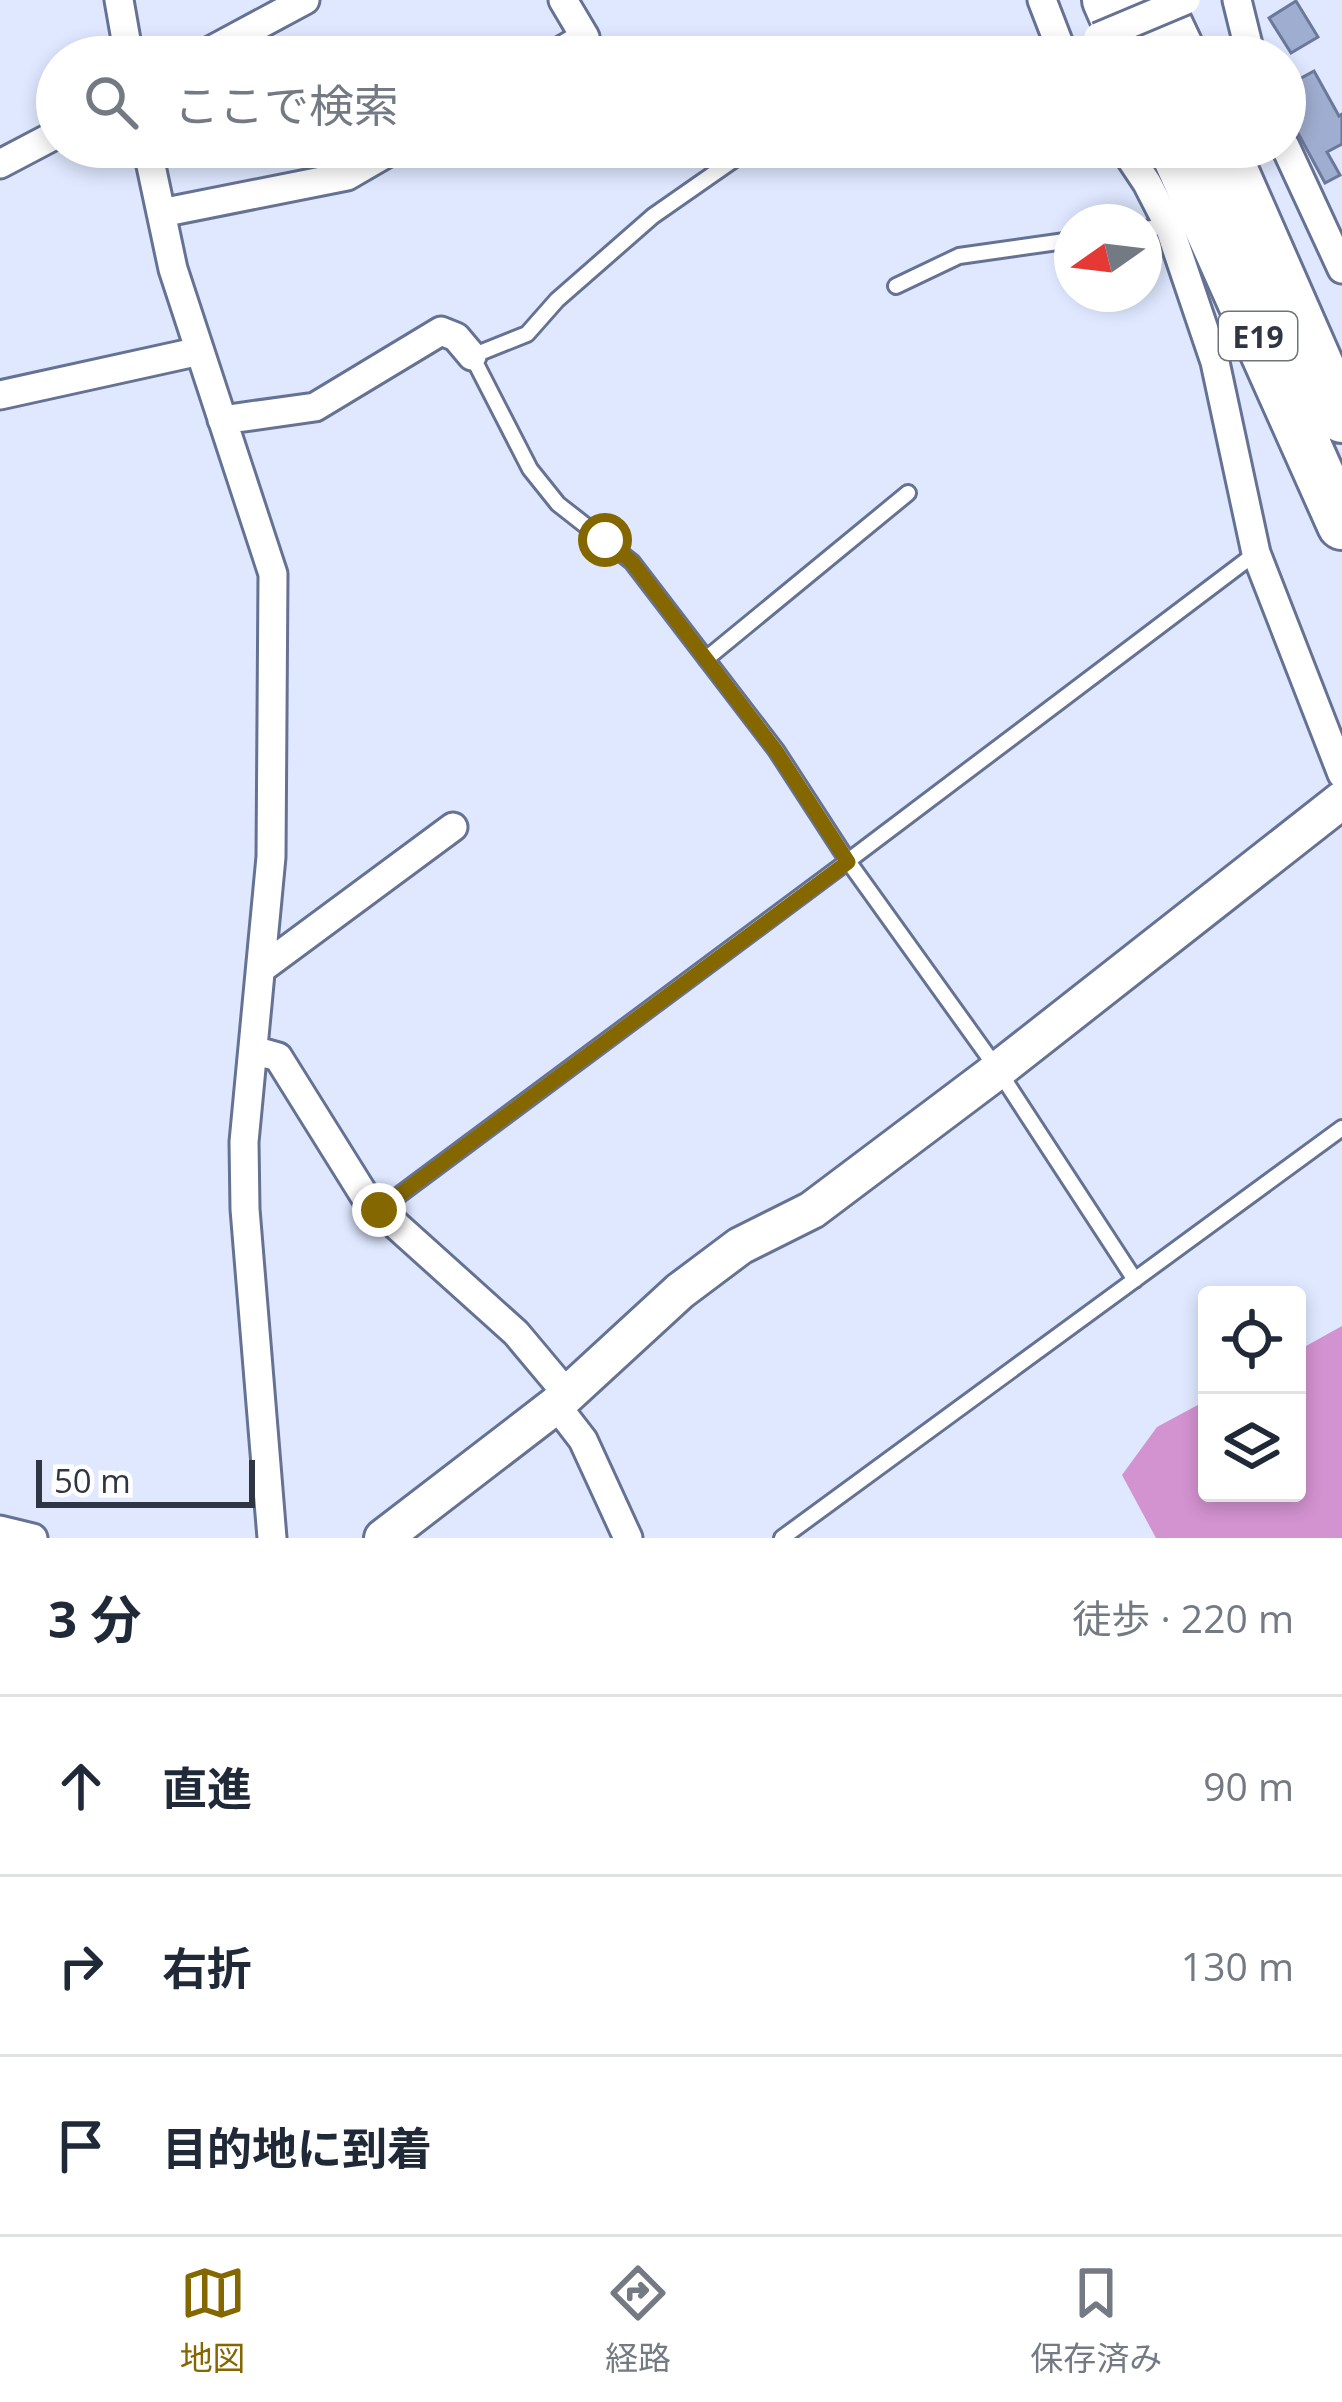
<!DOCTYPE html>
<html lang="ja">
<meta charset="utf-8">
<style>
:root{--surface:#fff;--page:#f2f2f3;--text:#1f2937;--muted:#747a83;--line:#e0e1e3;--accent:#856700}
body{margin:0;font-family:"Open Sans","Noto Sans JP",sans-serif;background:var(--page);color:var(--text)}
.controls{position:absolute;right:36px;bottom:36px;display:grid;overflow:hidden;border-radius:12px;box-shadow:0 6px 18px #0003}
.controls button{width:108px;height:108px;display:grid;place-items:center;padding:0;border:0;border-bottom:3px solid var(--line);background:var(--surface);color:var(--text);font:60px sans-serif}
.compass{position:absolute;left:1054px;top:204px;width:108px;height:108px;border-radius:50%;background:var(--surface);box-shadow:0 6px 18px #0003;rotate:256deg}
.scale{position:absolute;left:36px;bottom:30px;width:219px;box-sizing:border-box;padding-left:12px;border:6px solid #2f3543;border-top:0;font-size:33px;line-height:42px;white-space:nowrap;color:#2f3543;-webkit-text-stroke:9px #fff;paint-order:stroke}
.stop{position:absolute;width:36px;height:36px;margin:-27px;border:9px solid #856700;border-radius:50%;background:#fff}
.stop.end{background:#856700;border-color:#fff;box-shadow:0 3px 12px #0008}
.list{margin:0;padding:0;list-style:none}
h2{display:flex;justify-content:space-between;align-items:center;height:156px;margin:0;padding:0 48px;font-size:51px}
h2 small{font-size:39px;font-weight:400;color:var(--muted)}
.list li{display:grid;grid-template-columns:78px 1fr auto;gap:36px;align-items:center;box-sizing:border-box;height:180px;padding:0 48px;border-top:3px solid var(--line)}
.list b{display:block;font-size:45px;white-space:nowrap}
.list em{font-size:39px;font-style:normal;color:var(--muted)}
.icon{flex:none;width:66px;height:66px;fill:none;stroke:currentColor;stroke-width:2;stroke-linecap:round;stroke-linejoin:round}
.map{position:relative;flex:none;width:1342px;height:1538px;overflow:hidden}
.search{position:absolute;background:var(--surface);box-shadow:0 6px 18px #0003;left:36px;right:36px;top:36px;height:132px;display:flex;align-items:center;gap:30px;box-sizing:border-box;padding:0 42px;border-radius:66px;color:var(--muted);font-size:45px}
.sheet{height:696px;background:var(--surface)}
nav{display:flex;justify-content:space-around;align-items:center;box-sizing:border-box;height:168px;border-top:3px solid var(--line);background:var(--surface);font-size:33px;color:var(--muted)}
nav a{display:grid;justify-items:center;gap:6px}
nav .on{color:var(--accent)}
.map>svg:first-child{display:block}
.forest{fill:#d392d0}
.building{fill:#9fadd0;stroke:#6b7899;stroke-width:3}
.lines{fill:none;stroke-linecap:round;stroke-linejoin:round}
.lane-casing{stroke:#657293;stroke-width:20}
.street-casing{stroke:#657293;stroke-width:33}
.secondary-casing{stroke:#657293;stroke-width:42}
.highway-casing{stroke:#657293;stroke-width:54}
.lane{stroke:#fff;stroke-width:14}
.street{stroke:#fff;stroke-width:27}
.secondary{stroke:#fff;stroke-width:36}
.highway{stroke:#fff;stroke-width:48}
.street-bridge-casing{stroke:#657293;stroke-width:33;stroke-linecap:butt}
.street-bridge{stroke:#fff;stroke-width:27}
.route{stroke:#856700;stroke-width:15}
.labels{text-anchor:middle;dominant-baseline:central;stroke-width:9;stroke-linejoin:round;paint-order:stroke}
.shield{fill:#fff;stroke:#6d727b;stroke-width:3}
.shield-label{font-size:30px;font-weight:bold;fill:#2f3543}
</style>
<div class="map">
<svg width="1342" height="1538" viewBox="0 0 1342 1538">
<rect width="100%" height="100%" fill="#dfe8ff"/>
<path class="forest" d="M1342,1326V1538H1156L1122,1475L1157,1427L1207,1400V1493H1297V1351Z"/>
<path class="building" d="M1296,1L1318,37L1291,53L1269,18Z
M1314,71L1339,116L1342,114V144L1327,152L1340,175L1325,183L1285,109V87Z"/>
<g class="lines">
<g class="lane-casing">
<path id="lane" d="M1035,57L1061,53
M752,147L653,216L557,300L527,334L472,356L530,469L558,504L632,562L776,750L848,861L998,1070L1135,1280
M1144,229L1169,226
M896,286L959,256L1072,240
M706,659L908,493
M379,1210L848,861L1256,553
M782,1538L1342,1128"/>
</g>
<g class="street-casing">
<path id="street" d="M119,0L129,57
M1042,0L1064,57
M1237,0L1251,57
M199,57L305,0
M551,57L585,37L563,0
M1285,146L1342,269
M147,147L173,269L273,574L271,857L244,1142L245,1209L272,1538
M1123,147L1147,183L1169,226L1215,362L1256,553L1342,774
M0,164L57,134
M161,213L347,176L397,147
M0,395L200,351
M222,420L315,407L441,331L456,337L472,356
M261,969L453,827
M253,1050L278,1057L366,1198L516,1333L568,1395
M556,1405L583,1440L628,1538
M0,1530L33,1538"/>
</g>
<g class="secondary-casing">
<path id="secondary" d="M383,1538L556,1405L680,1291L740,1246L812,1210L998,1070L1342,800"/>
</g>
<g class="highway-casing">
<path id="highway" d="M1107,0L1132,57
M1156,0L1183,57
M1173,147L1342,525
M1223,147L1342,418"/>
</g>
<use href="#lane" class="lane"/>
<use href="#street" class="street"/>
<use href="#secondary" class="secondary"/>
<use href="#highway" class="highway"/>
<g class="street-bridge-casing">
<path id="street-bridge" d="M1098,37L1186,0"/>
</g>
<use href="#street-bridge" class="street-bridge"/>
</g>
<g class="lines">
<path class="route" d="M379,1210L848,862L776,751L632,562L605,540"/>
</g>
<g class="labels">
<rect class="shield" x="1219" y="312" width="78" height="48" rx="9"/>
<g class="shield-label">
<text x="1258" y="336">E19</text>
</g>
</g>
</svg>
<div class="controls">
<button><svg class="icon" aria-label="locate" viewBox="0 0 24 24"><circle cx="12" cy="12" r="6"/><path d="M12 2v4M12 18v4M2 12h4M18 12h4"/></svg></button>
<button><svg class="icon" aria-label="layers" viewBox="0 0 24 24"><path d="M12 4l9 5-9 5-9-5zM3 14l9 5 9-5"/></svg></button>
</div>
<svg class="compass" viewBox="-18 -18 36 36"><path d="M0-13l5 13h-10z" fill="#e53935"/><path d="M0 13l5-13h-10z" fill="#747a83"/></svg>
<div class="scale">50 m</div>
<div class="stop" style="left:605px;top:540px"></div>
<div class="stop end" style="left:379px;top:1210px"></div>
<div class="search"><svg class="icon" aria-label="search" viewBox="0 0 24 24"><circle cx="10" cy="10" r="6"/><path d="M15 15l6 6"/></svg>ここで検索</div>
</div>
<section class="sheet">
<h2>3 分<small>徒歩 · 220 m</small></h2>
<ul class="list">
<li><svg class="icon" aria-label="ahead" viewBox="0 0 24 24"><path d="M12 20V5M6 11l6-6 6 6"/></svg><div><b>直進</b></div><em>90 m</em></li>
<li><svg class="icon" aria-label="right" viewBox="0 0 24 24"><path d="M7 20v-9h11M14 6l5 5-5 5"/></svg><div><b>右折</b></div><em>130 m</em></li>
<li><svg class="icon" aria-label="arrive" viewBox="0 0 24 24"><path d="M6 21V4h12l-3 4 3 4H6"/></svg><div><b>目的地に到着</b></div></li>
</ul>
</section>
<nav>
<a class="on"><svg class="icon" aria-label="map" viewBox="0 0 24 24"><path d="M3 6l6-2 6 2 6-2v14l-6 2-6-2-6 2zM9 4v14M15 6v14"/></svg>地図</a>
<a><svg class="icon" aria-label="directions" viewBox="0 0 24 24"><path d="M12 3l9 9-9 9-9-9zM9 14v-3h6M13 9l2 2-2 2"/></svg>経路</a>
<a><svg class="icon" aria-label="saved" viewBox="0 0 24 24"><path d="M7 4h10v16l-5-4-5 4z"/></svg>保存済み</a>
</nav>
